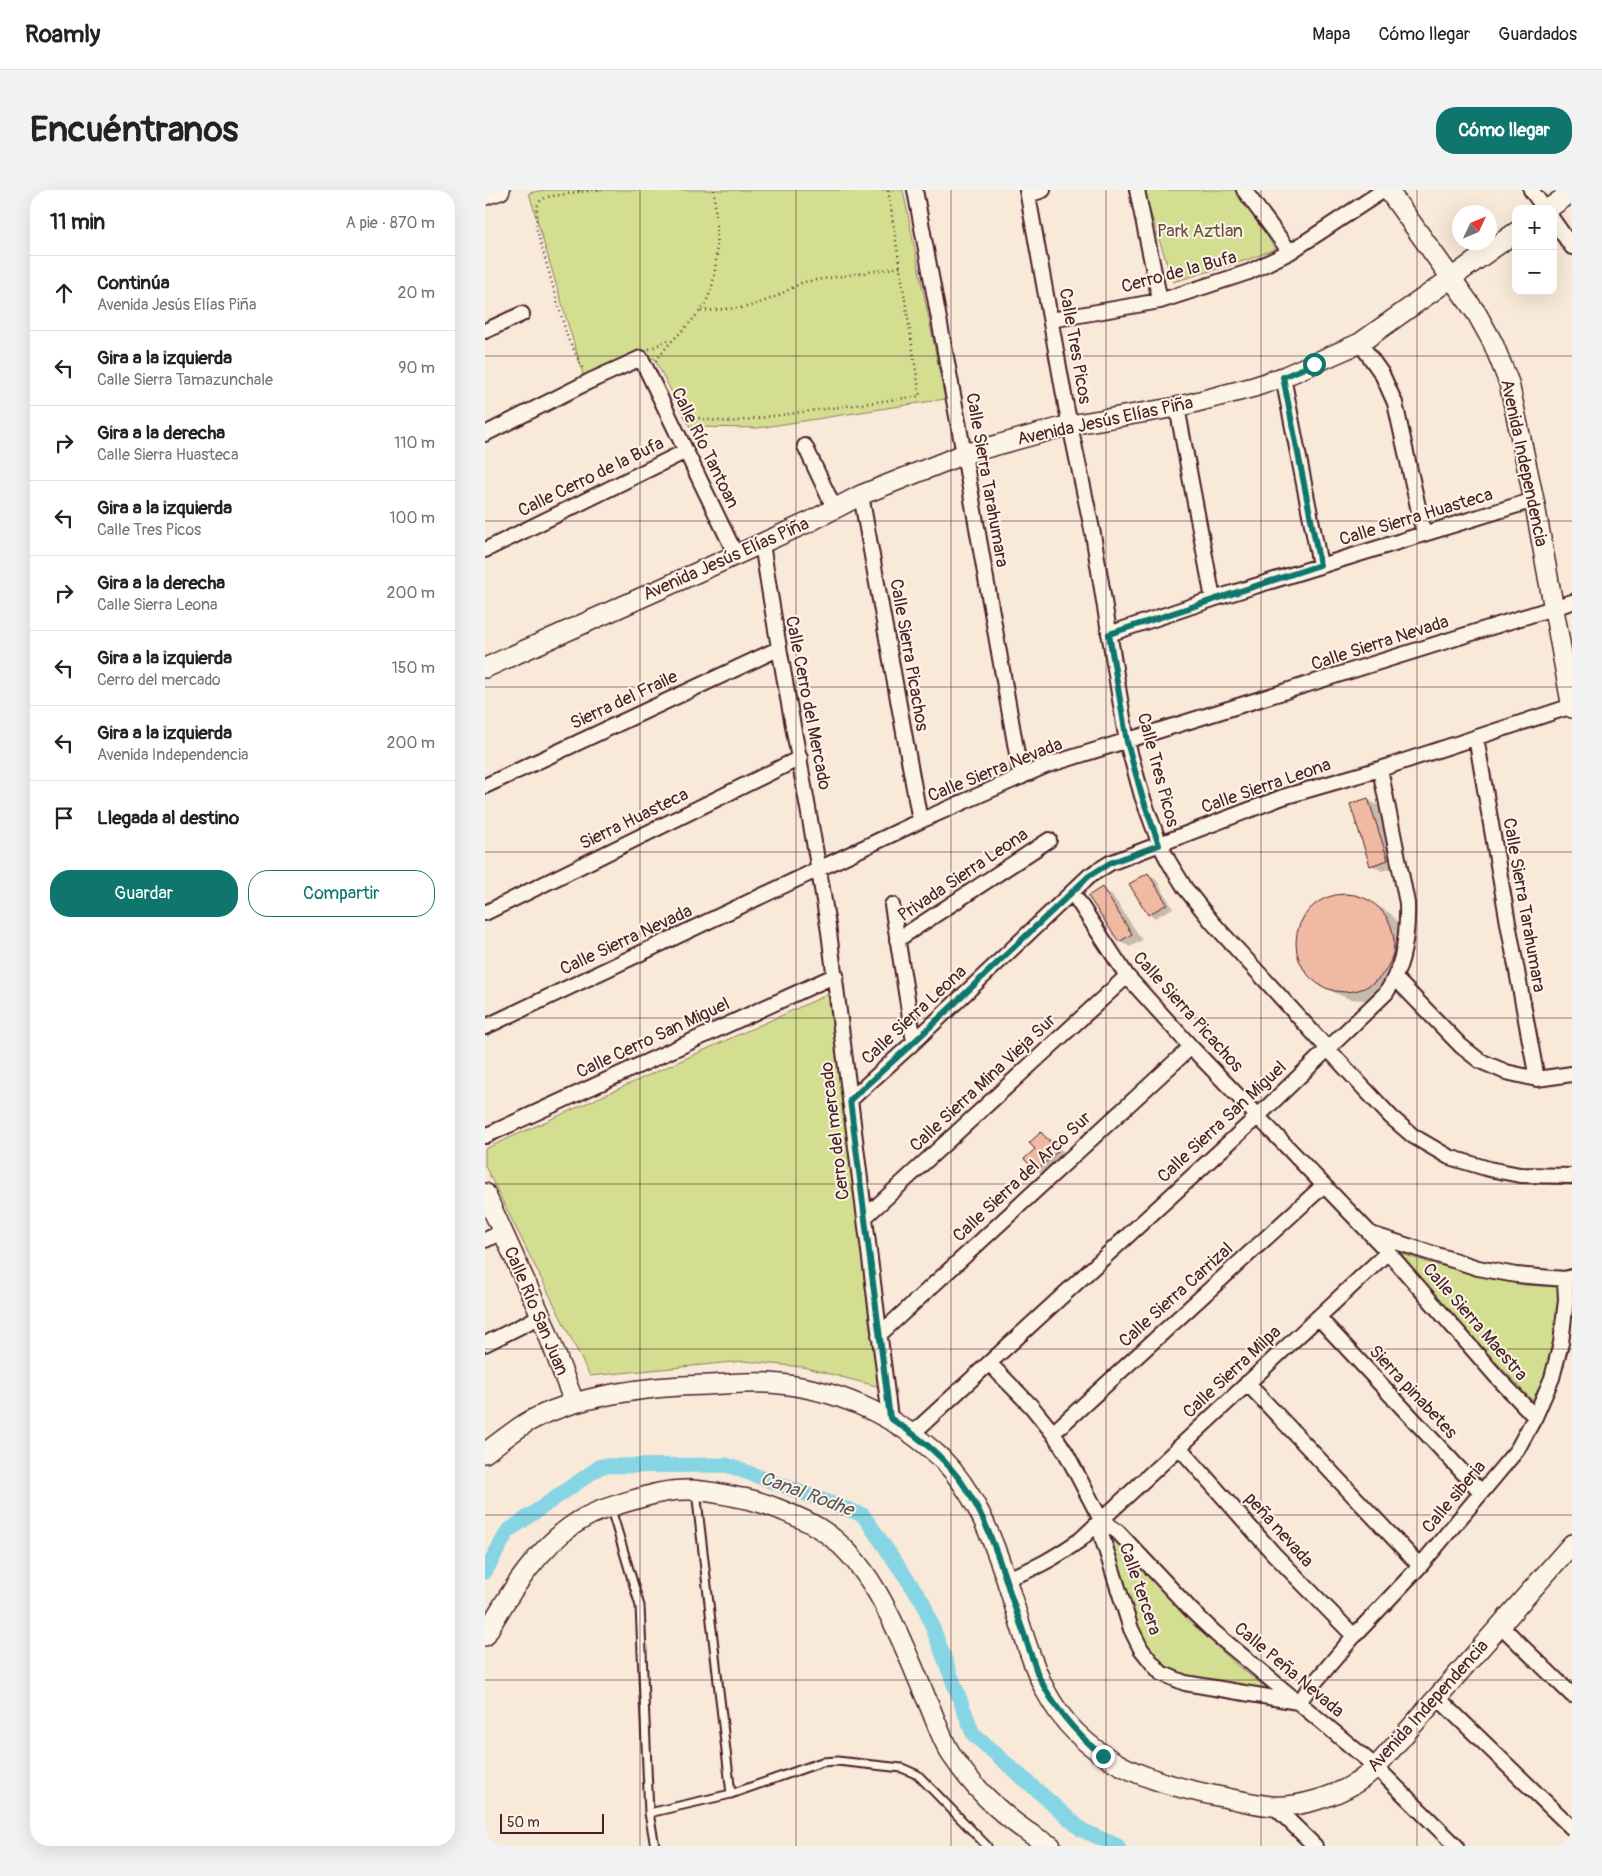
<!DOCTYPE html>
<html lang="es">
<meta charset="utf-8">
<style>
:root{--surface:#fff;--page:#f2f2f2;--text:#222;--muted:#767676;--line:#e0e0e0;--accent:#0f766e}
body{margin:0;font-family:Pangolin,sans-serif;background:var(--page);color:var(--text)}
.controls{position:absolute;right:15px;top:15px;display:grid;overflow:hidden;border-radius:10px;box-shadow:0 5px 20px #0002}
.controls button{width:45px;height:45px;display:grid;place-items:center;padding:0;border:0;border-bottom:1px solid var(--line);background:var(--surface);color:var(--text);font:25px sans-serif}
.compass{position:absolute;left:967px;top:15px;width:45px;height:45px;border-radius:50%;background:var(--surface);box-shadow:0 5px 20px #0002;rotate:46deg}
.scale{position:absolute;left:15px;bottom:12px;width:104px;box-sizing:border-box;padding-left:5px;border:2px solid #4a1f2b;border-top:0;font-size:14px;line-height:18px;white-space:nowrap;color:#4a1f2b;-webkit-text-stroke:4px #fcf5e5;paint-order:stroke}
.stop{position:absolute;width:15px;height:15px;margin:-11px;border:4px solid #0f766e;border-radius:50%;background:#fff}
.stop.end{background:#0f766e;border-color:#fff;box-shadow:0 1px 5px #0008}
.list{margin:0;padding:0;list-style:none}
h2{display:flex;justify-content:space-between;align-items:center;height:65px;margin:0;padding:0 20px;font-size:21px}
h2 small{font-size:16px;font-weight:400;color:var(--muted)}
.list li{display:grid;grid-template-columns:32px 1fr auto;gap:15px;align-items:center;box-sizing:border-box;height:75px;padding:0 20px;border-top:1px solid var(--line)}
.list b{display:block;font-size:19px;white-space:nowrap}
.list p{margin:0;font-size:16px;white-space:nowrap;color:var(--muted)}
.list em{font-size:16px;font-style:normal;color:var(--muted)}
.actions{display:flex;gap:10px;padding:15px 20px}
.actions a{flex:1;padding:11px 0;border:1px solid var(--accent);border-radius:20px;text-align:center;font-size:18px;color:var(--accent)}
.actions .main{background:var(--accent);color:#fff}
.icon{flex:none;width:28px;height:28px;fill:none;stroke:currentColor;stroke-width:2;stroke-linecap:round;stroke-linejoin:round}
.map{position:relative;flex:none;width:1087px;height:1656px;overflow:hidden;border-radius:20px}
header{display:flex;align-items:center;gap:30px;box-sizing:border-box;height:70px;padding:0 25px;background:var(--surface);border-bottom:1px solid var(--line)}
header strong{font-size:24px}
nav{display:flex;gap:28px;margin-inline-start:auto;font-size:18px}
.intro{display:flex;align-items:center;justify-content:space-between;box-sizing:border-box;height:120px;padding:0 30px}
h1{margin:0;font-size:35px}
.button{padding:12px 22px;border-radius:20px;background:var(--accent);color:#fff;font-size:18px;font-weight:700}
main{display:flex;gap:30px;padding:0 30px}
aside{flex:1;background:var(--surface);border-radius:20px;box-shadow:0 5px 20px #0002}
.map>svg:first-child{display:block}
.green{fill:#d3de91;stroke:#8e7e5e}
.shadow{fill:#0003}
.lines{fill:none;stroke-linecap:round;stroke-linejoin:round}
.canal{stroke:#86d5e4;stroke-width:15}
.building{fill:#efb9a2;stroke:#4a1f2b}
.lane-casing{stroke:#4a1f2b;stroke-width:11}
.street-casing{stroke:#4a1f2b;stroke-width:18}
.secondary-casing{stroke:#4a1f2b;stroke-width:22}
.path{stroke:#4a1f2b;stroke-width:2.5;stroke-dasharray:1 4;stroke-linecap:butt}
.lane{stroke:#fcf5e5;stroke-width:7}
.street{stroke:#fcf5e5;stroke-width:14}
.secondary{stroke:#fcf5e5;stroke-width:19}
.route{stroke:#0f766e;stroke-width:6}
.grid{fill:none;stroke:#4a1f2b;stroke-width:1;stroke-opacity:0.55}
.labels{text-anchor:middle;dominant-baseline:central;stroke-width:4;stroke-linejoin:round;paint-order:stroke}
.park-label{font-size:18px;fill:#6c4f44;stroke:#fcf5e5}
.street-label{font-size:18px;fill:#4a1f2b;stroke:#fcf5e5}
.water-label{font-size:19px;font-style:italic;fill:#5c5662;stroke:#fcf5e5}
</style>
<header>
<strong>Roamly</strong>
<nav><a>Mapa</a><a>Cómo llegar</a><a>Guardados</a></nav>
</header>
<div class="intro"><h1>Encuéntranos</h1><a class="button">Cómo llegar</a></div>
<main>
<aside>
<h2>11 min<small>A pie · 870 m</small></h2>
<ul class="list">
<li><svg class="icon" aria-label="ahead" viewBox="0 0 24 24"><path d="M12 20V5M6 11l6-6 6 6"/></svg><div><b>Continúa</b><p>Avenida Jesús Elías Piña</p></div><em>20 m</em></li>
<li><svg class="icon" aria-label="left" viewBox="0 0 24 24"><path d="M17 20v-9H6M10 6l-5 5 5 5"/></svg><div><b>Gira a la izquierda</b><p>Calle Sierra Tamazunchale</p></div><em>90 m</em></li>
<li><svg class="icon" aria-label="right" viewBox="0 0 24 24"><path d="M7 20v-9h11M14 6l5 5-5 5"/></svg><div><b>Gira a la derecha</b><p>Calle Sierra Huasteca</p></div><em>110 m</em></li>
<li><svg class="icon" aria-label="left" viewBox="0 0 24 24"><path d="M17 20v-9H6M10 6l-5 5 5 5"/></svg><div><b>Gira a la izquierda</b><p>Calle Tres Picos</p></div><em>100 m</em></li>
<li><svg class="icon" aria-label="right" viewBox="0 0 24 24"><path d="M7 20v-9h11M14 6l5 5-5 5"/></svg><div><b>Gira a la derecha</b><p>Calle Sierra Leona</p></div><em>200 m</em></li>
<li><svg class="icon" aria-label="left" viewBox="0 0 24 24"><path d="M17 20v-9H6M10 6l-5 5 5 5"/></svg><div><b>Gira a la izquierda</b><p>Cerro del mercado</p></div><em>150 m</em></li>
<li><svg class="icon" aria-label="left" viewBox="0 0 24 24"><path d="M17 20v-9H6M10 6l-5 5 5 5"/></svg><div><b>Gira a la izquierda</b><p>Avenida Independencia</p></div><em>200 m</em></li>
<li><svg class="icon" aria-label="arrive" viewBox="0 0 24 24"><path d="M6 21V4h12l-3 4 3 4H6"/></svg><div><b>Llegada al destino</b></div></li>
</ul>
<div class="actions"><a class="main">Guardar</a><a>Compartir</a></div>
</aside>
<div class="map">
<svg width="1087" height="1656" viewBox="0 0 1087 1656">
<rect width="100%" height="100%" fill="#f9e9d8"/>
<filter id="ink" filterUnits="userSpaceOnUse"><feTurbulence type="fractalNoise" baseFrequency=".02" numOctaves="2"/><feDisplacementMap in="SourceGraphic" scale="10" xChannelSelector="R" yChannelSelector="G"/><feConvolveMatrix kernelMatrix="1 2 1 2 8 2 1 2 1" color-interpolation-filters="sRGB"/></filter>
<g filter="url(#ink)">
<path class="green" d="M60,0H418L460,209L273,238L205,237L169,168L100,191L44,3Z
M658,0H751L774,32L790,59L759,71L688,92Z
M346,803L395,1197L318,1177L258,1171L105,1186L0,976V959Z
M917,1064L952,1075L1040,1095L1075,1097C1074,1136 1066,1176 1048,1211L913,1068Z
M628,1345L711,1437L753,1476L787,1502C761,1497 695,1492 677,1476C668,1468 660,1455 655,1444L623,1349Z"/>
<path class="shadow" d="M883,610L894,616L913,676L897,681L886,675Z
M663,684L670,688L688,718L670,728L664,724Z
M617,699L627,705L657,750L645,757L635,751Z
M861,704L877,707L906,724L917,737L923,752V768L919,784L909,797L895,806L880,810L864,809L850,803L835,794L823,784L815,770L812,755L814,740L820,725L831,714L844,707Z
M556,944L567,950L583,967L562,987L552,980L540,969L551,959Z"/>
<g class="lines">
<path class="canal" d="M0,1382L23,1341L116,1276L242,1275L378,1325L438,1412L488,1544L597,1640L633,1656"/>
</g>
<path class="building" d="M883,608L903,670L885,676L865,614Z
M663,683L682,714L663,725L644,694Z
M617,697L647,744L634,752L603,706Z
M811 753a49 49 0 1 1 98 0a49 49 0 1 1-98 0Z
M556,942L573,961L551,981L539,969L550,959L544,953Z"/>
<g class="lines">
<g class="lane-casing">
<path id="lane" d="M211,1301L246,1604
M126,1319L155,1416L164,1623L170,1656
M164,1623L246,1604L337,1572L352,1571L417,1578L433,1585L502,1656"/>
</g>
<g class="street-casing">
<path id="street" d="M430,0L479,264L536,587
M542,0L581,216L608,344L642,552L657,606L675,655L684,672L700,698L727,732L875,894L906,927L928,946L964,967L1004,979L1035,985L1087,986
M652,0L675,111
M759,0L805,62
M1046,0L1060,19
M543,5L558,0
M1068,30L1087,57
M566,130L675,111L764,82L805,62L899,0
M0,141L37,124
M875,153L897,184L910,213L939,344
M798,187L835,375
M692,217L728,409
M0,244L105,191L156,168L251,365
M320,256L350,320
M376,305L435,631
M277,353C296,483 324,612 344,742L405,1228
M0,360L201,261
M624,444L728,409L1049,310
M991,547L1023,733L1052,889
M0,596L293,459
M587,702L642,786L706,857L903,1062L1011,1186L1050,1227
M407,715L429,852
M0,723L315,568
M412,750L564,650
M911,789L976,856L995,871L1021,882L1052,889L1087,884
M0,837L435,631L560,576L1087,412
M365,910L429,852L604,686L625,673L798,607L895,579L1087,516
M0,946L351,785
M380,1027L642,786
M889,1045L993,1078L1031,1085L1080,1089L1087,1087
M0,1050L18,1042
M833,1127L996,1302
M394,1145L706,857
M0,1154L56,1126
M504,1173L547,1217L568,1243L581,1263L616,1330L617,1347L646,1439L656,1459L668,1474L676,1483L700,1493L813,1512
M762,1193L935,1376
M568,1243L839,995
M427,1244L773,926L901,803C918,778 923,744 922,713L895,579
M694,1257L788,1363L869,1446
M616,1330L633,1342L706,1420L731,1444L891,1577L971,1656
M521,1388C548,1381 572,1366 595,1350L903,1062
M1015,1435L1087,1505
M952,1507L1087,1638
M813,1512L869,1446L935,1376L1032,1260L1050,1227L1067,1188L1076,1153L1081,1110L1080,1089
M789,1616L830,1656"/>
</g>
<g class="secondary-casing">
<path id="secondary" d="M903,0L992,124L1008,153L1024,193L1049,310L1087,518
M0,5L15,0
M1063,19L1087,2
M0,478L324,332L376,305L479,264L585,235L692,217L769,197L798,187L875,153L1031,42
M0,1003L56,1126L89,1212
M0,1263C13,1253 27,1242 41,1233C90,1205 166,1196 222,1195C243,1194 264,1192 284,1193C348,1197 411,1225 457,1269C488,1300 505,1342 519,1383C532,1421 542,1463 560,1500C597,1571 664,1593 737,1607C754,1610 771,1615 787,1616C812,1618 848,1607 869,1594C877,1590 884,1583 891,1577L1087,1354
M0,1446C23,1404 57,1350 101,1327C120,1317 142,1312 162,1306C198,1295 221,1301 257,1308C271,1310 283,1315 296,1320C308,1325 321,1330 332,1337C389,1371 416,1450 441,1508C450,1527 456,1550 468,1567C492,1603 528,1636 566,1656"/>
</g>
<path class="path" d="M94,0V2L116,0
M94,2L61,7L54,12L52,17L51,37L83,149L99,180
M216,121L263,117L288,108L318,92L416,77
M164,159L186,149
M171,171C185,150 200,140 215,121C238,93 231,35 229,0
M196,219C209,231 229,230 245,232L435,206L403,0"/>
<use href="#lane" class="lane"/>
<use href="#street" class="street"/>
<use href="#secondary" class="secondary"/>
</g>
</g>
<g class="lines" filter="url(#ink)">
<path class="route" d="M618,1566C590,1543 569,1518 553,1485C544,1459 535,1432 526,1406C511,1358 495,1308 459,1271C443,1254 424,1241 405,1228L365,910L429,852L604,686L625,673L674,655L657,606L642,552L624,444L835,375L798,187L829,174"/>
</g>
<path class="grid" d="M155,0V1656M311,0V1656M466,0V1656M621,0V1656M776,0V1656M932,0V1656M0,166H1087M0,331H1087M0,497H1087M0,662H1087M0,828H1087M0,994H1087M0,1159H1087M0,1325H1087M0,1490H1087"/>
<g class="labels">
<g class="park-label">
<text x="715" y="41">Park Aztlan</text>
</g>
<g class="street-label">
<text transform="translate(694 82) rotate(-15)">Cerro de la Bufa</text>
<text transform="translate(590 156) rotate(80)">Calle Tres Picos</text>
<text transform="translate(620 231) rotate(-12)">Avenida Jesús Elías Piña</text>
<text transform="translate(220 258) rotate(64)">Calle Río Tantoan</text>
<text transform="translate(1039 273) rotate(78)">Avenida Independencia</text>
<text transform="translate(106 287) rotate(-26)">Calle Cerro de la Bufa</text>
<text transform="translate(502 290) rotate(80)">Calle Sierra Tarahumara</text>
<text transform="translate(931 327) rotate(-17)">Calle Sierra Huasteca</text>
<text transform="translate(241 369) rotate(-24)">Avenida Jesús Elías Piña</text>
<text transform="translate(895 453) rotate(-18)">Calle Sierra Nevada</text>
<text transform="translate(424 465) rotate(80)">Calle Sierra Picachos</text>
<text transform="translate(139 510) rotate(-25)">Sierra del Fraile</text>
<text transform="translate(323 513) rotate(79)">Calle Cerro del Mercado</text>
<text transform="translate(510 580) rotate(-22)">Calle Sierra Nevada</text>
<text transform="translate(673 580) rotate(75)">Calle Tres Picos</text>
<text transform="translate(781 596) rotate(-19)">Calle Sierra Leona</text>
<text transform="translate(149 629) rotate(-26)">Sierra Huasteca</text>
<text transform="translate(478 685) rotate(-34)">Privada Sierra Leona</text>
<text transform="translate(1039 715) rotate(80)">Calle Sierra Tarahumara</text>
<text transform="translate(141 750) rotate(-25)">Calle Sierra Nevada</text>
<text transform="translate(703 822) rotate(48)">Calle Sierra Picachos</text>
<text transform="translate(429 825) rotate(-43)">Calle Sierra Leona</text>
<text transform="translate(168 848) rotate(-25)">Calle Cerro San Miguel</text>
<text transform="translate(498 893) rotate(-43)">Calle Sierra Mina Vieja Sur</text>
<text transform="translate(737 932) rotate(-43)">Calle Sierra San Miguel</text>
<text transform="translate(350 941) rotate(-97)">Cerro del mercado</text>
<text transform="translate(537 987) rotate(-43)">Calle Sierra del Arco Sur</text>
<text transform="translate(691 1105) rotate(-42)">Calle Sierra Carrizal</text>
<text transform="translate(51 1121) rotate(67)">Calle Río San Juan</text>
<text transform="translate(990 1132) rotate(49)">Calle Sierra Maestra</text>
<text transform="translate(747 1182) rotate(-43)">Calle Sierra Milpa</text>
<text transform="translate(928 1202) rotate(47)">Sierra pinabetes</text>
<text transform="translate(969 1307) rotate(-50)">Calle siberia</text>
<text transform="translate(794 1340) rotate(48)">peña nevada</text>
<text transform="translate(655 1399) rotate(71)">Calle tercera</text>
<text transform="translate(804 1480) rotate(40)">Calle Peña Nevada</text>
<text transform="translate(943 1516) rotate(-48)">Avenida Independencia</text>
</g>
<g class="water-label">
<text transform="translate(322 1304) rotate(20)">Canal Rodhe</text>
</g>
</g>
</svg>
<div class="controls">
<button>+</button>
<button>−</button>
</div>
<svg class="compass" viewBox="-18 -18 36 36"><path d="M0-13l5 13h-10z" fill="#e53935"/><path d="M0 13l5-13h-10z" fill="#767676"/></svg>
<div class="scale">50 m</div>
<div class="stop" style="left:829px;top:174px"></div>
<div class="stop end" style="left:618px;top:1566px"></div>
</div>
</main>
